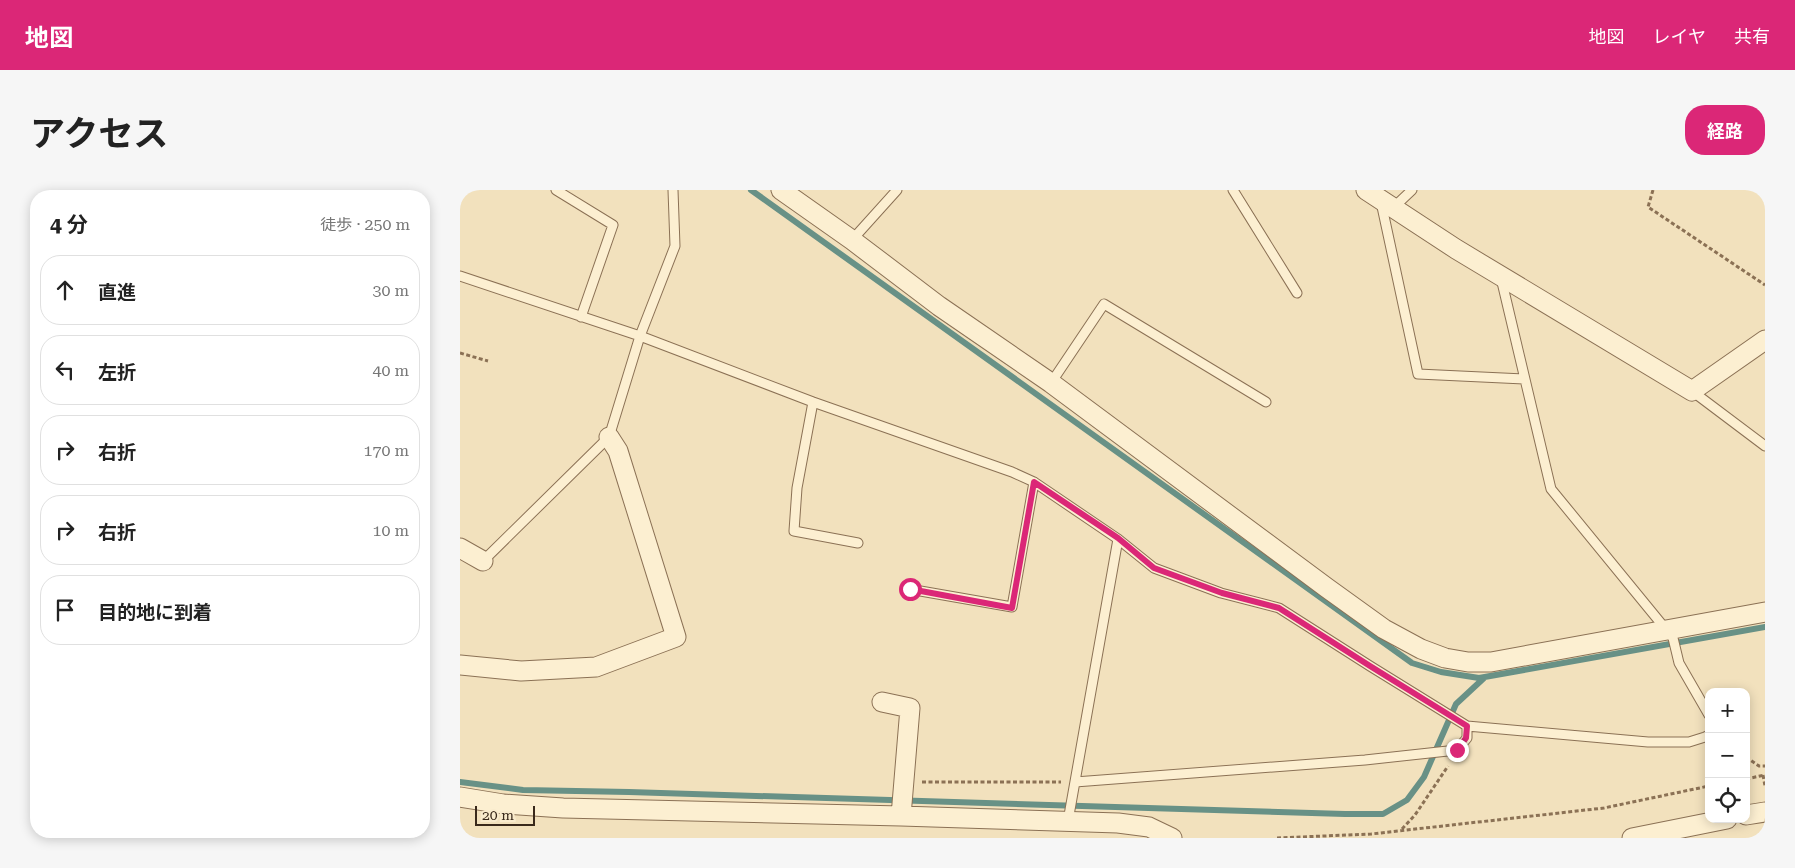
<!DOCTYPE html>
<html lang="ja">
<meta charset="utf-8">
<style>
:root{--surface:#fff;--page:#f6f6f6;--text:#222;--muted:#767676;--line:#e0e0e0;--accent:#db2777}
body{margin:0;font-family:"Roboto Serif","Noto Sans JP",serif;background:var(--page);color:var(--text)}
.controls{position:absolute;right:15px;bottom:15px;display:grid;overflow:hidden;border-radius:10px;box-shadow:0 2px 12px #0003}
.controls button{width:45px;height:45px;display:grid;place-items:center;padding:0;border:0;border-bottom:1px solid var(--line);background:var(--surface);color:var(--text);font:25px sans-serif}
.scale{position:absolute;left:15px;bottom:12px;width:60px;box-sizing:border-box;padding-left:5px;border:2px solid #39291b;border-top:0;font-size:14px;line-height:18px;white-space:nowrap;color:#39291b;-webkit-text-stroke:4px #f9ebcd;paint-order:stroke}
.stop{position:absolute;width:15px;height:15px;margin:-11px;border:4px solid #db2777;border-radius:50%;background:#fff}
.stop.end{background:#db2777;border-color:#fff;box-shadow:0 1px 5px #0008}
.list{margin:0;padding:0;list-style:none}
h2{display:flex;justify-content:space-between;align-items:center;height:65px;margin:0;padding:0 20px;font-size:21px}
h2 small{font-size:16px;font-weight:400;color:var(--muted)}
.list li{display:grid;grid-template-columns:32px 1fr auto;gap:15px;align-items:center;box-sizing:border-box;height:70px;margin:0 10px 10px;padding:0 10px;border:1px solid var(--line);border-radius:20px}
.list b{display:block;font-size:19px;white-space:nowrap}
.list em{font-size:16px;font-style:normal;color:var(--muted)}
.icon{flex:none;width:28px;height:28px;fill:none;stroke:currentColor;stroke-width:2;stroke-linecap:round;stroke-linejoin:round}
.map{position:relative;flex:none;width:1305px;height:648px;overflow:hidden;border-radius:20px}
header{display:flex;align-items:center;gap:30px;box-sizing:border-box;height:70px;padding:0 25px;background:var(--accent);color:#fff}
header strong{font-size:24px}
nav{display:flex;gap:28px;margin-inline-start:auto;font-size:18px}
.intro{display:flex;align-items:center;justify-content:space-between;box-sizing:border-box;height:120px;padding:0 30px}
h1{margin:0;font-size:35px}
.button{padding:12px 22px;border-radius:20px;background:var(--accent);color:#fff;font-size:18px;font-weight:700}
main{display:flex;gap:30px;padding:0 30px}
aside{flex:1;background:var(--surface);border-radius:20px;box-shadow:0 2px 12px #0003}
.map>svg:first-child{display:block}
.lines{fill:none;stroke-linecap:round;stroke-linejoin:round}
.stream{stroke:#689186;stroke-width:6}
.service-casing{stroke:#8b7155;stroke-width:11}
.minor-casing{stroke:#8b7155;stroke-width:21}
.path{stroke:#8b7155;stroke-width:3;stroke-dasharray:4 2.5;stroke-linecap:butt}
.service{stroke:#fcefd1;stroke-width:9}
.minor{stroke:#fcefd1;stroke-width:19}
.route{stroke:#db2777;stroke-width:6}
</style>
<header>
<strong>地図</strong>
<nav><a>地図</a><a>レイヤ</a><a>共有</a></nav>
</header>
<div class="intro"><h1>アクセス</h1><a class="button">経路</a></div>
<main>
<aside>
<h2>4 分<small>徒歩 · 250 m</small></h2>
<ul class="list">
<li><svg class="icon" aria-label="ahead" viewBox="0 0 24 24"><path d="M12 20V5M6 11l6-6 6 6"/></svg><div><b>直進</b></div><em>30 m</em></li>
<li><svg class="icon" aria-label="left" viewBox="0 0 24 24"><path d="M17 20v-9H6M10 6l-5 5 5 5"/></svg><div><b>左折</b></div><em>40 m</em></li>
<li><svg class="icon" aria-label="right" viewBox="0 0 24 24"><path d="M7 20v-9h11M14 6l5 5-5 5"/></svg><div><b>右折</b></div><em>170 m</em></li>
<li><svg class="icon" aria-label="right" viewBox="0 0 24 24"><path d="M7 20v-9h11M14 6l5 5-5 5"/></svg><div><b>右折</b></div><em>10 m</em></li>
<li><svg class="icon" aria-label="arrive" viewBox="0 0 24 24"><path d="M6 21V4h12l-3 4 3 4H6"/></svg><div><b>目的地に到着</b></div></li>
</ul>
</aside>
<div class="map">
<svg width="1305" height="648" viewBox="0 0 1305 648">
<rect width="100%" height="100%" fill="#f2e1bd"/>
<g class="lines">
<path class="stream" d="M291,0L952,473L981,482L1019,488L1305,437
M0,592L63,600L169,602L885,624H923L947,610L964,587L996,514L1024,488"/>
<g class="service-casing">
<path id="service" d="M96,0L153,35L121,127
M773,0L837,103
M921,12L958,184L1064,189
M933,18L952,0
M392,50L437,0
M0,86L180,146L353,212L552,282L574,292L658,349L694,378L761,403L819,418L910,476L1007,536L1188,552H1229L1245,547L1249,545
M1041,88L1091,299L1213,448L1219,473L1249,525
M591,193L644,114L806,212
M1232,201L1305,256
M353,212L337,298L334,341L398,353
M23,371L149,247L180,146L215,56L213,0
M449,399L552,417L574,292
M615,592L905,570L997,560L1007,548V536
M608,631L658,349"/>
</g>
<g class="minor-casing">
<path id="minor" d="M321,0L392,50L479,116L591,193L867,398L924,439L961,459L985,468L1008,472H1031L1305,422
M906,0L996,59L1232,201L1305,150
M0,358L23,371
M0,475L61,481L136,477L216,447L158,261L149,247
M422,512L450,518L441,626
M0,607L43,614L103,618L441,626L658,633L689,637L712,648
M1286,625L1305,622
M1172,648L1267,629"/>
</g>
<path class="path" d="M1193,0L1188,17L1305,95
M0,163L28,171
M1286,567L1299,576H1305
M1303,585L1305,596
M1286,589L1305,585
M462,592H601
M942,639L955,625L988,576
M817,648L911,644L1144,618L1249,596"/>
<use href="#service" class="service"/>
<use href="#minor" class="minor"/>
</g>
<g class="lines">
<path class="route" d="M450,399L552,418L574,292L658,348L694,378L762,403L819,418L910,476L1007,536L1006,548L997,560"/>
</g>
</svg>
<div class="controls">
<button>+</button>
<button>−</button>
<button><svg class="icon" aria-label="locate" viewBox="0 0 24 24"><circle cx="12" cy="12" r="6"/><path d="M12 2v4M12 18v4M2 12h4M18 12h4"/></svg></button>
</div>
<div class="scale">20 m</div>
<div class="stop" style="left:450px;top:399px"></div>
<div class="stop end" style="left:997px;top:560px"></div>
</div>
</main>
